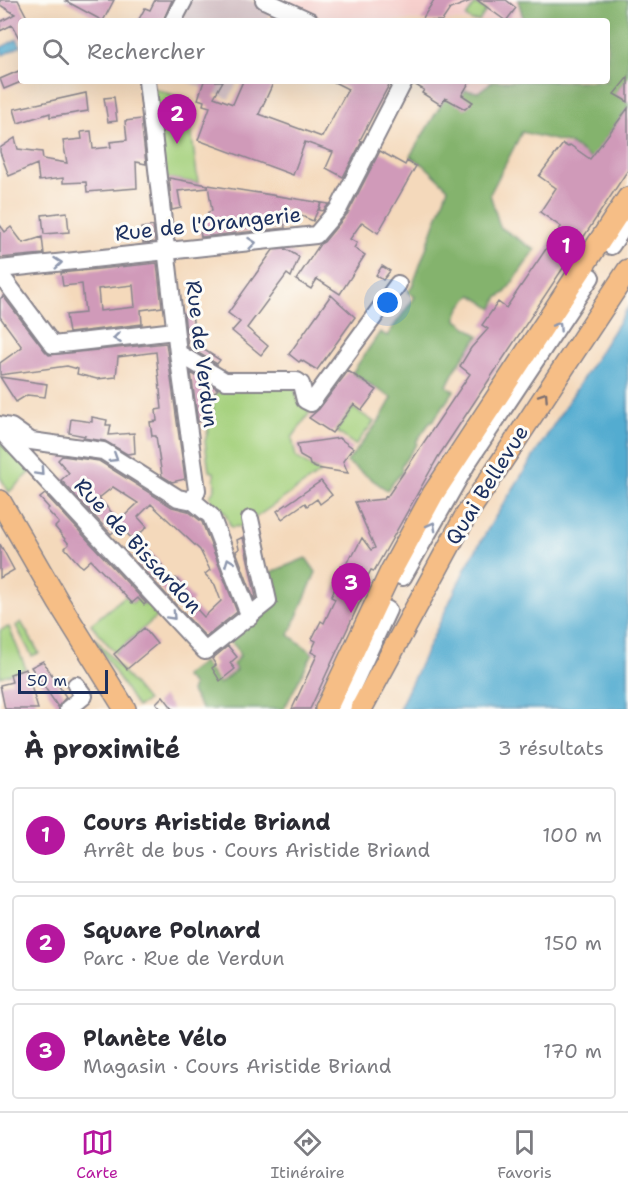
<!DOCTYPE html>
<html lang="fr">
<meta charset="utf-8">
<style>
:root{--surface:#fff;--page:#f7f7f7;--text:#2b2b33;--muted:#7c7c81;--line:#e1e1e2;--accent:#b5179e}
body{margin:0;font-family:"Shantell Sans",sans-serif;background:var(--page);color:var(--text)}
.scale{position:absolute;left:18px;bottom:15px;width:90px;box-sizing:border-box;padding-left:6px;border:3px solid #1b2f5e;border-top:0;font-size:16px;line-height:21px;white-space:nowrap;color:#1b2f5e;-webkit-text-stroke:4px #fdfcf7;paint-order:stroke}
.you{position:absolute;left:388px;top:303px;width:21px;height:21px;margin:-15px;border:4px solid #fff;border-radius:50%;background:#1a73e8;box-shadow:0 0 0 9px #1a73e833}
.badge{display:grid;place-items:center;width:39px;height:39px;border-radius:50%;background:var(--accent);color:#fff;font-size:20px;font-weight:700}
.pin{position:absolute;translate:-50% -50px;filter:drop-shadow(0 2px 3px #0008)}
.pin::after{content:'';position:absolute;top:32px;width:21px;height:18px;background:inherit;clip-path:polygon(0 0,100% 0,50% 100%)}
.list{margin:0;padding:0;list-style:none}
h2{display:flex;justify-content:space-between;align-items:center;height:78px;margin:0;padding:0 24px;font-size:26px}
h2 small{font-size:20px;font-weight:400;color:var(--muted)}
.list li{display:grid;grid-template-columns:39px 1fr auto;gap:18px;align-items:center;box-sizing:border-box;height:96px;margin:0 12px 12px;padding:0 12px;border:2px solid var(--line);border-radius:6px}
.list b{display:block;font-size:22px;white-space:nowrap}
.list p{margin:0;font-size:20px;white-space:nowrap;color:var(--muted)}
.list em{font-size:20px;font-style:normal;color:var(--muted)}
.icon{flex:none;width:33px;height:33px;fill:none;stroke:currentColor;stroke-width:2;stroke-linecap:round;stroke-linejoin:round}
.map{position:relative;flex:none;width:628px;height:709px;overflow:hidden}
.search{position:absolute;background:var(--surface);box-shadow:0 6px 24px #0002;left:18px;right:18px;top:18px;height:66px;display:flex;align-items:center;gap:15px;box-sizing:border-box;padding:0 21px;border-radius:6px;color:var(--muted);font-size:22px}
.sheet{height:402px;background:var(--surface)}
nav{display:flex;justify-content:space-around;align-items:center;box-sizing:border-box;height:84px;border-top:2px solid var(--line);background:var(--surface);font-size:16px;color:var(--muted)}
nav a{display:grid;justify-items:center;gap:3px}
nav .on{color:var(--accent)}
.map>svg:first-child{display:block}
.built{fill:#f7d0cd}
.industrial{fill:#d2bec3}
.green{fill:#a6d17e;stroke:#60806e;stroke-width:1.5}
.forest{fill:#84b36d;stroke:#507166;stroke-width:1.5}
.water{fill:#52acd0;stroke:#366e97;stroke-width:1.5}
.building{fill:#d09ab9;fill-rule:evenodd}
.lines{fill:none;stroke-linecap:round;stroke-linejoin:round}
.minor-casing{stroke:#88848c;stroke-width:20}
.major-casing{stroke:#88848c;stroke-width:24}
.minor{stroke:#fff;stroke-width:16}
.major{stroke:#f6be86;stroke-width:21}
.oneway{stroke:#8d97ae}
.oneway2{stroke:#7e6f70}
.labels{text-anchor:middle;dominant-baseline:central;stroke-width:6;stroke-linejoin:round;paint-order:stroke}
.street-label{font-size:21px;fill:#1b2f5e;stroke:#fdfcf7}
</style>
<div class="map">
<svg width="628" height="709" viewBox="0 0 628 709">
<rect width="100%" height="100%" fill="#fdfcf7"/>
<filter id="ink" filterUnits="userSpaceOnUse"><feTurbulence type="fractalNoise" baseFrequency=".0167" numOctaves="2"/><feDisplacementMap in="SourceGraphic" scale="12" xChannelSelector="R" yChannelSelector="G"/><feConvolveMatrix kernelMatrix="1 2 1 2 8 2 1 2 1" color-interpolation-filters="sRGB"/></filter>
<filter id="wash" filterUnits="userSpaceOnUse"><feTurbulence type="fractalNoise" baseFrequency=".008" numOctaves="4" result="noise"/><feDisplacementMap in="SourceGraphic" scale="24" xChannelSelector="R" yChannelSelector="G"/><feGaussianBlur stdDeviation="1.35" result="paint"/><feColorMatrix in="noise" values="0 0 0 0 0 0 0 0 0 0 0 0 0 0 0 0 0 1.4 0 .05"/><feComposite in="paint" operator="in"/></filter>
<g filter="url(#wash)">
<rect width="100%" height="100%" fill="#f4d9bb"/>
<path class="built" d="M282,0H518L524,21H327Z
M450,81H493L478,92L465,90Z"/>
<path class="industrial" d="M190,0H250L272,10L266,21H180Z
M185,81H238L229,99Z"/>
<path class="green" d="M475,4L486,11L479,21H472L466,17Z
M154,88L181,98L188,105L198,183L165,178Z
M239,385H293L299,403L310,412L292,438L296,457L320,473L252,520L246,526L231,527L224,511H215L210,496L215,488L214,472L209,471L205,441L213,413V398L219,391Z
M353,408L374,422L355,445L336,431Z
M0,441L33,470L9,492L0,477Z
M125,596L132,603L138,598L144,605L150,600L161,613L115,653L91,624Z
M21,622L39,653L32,656L16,626Z
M9,627L26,669L0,677V630Z
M94,639H96L147,701L137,707Z"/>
<path class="forest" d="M518,0H628V77L615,94L628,102V108L591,159L571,144L522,132L490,194L500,227L535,250L505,293L497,298L493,309L472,295C464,301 456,311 457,320L479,336C466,352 455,367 447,386L454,391L432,422L431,421L416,442L417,444L401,466L402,472L387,490L347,462L379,421L392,398L352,373L380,332L387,336L415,297L408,292L412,287L448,188L424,165L410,156L451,88L462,95L465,90L478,92L493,81H607V21H524Z
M306,558L316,572L289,635L313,653L284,709H202L191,692L193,685L184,676L203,662L219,684L236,670L233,664L240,656L236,647L228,640L272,604L269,573Z"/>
<path class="water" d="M17,39L21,46L3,55L0,48Z
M628,307V709H399L466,567L494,519Z"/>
<g id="blocks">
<path class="building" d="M0,0H18L29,21H21V42L12,25L0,31V22L15,14L0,5Z
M64,0H114L103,21Z
M155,0H172L163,21H138L145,8L150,10Z
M434,0H471V1L450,9L442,21H421Z
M477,0H506L516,8L506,21Z
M21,70V82L4,89L0,79Z
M628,77V102L614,94Z
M204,81H223L214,97L233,104L243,81H274L259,114L322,137L348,89L332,81H391L360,140L362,141L343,177L326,168L333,152L305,142L293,175L198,140L210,107L203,105L204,101L198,99Z
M414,81H470L462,95L473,102L465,109L445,98L441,105L422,93L424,90L414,84Z
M86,93L88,111L50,117V113L18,123L14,109Z
M114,97L117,121L108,122L104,98Z
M628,108V170L438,457L374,571L371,570L360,591L364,593L310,709H292L317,655L311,652L316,641L312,639L321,621L324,623L335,599L331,597L351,554L353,555L362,538L371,550L375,548L355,502L384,499L386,496L387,497L470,374L460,366L471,348L488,329L482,325L498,302L506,308L561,227L540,212L556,188L539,176L563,144L568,147L570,145L590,159Z
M141,119L146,164L136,162L137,188L87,192L86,182L63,183V178L39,181L37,164L9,176L0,152V148L15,138L18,149L42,152L43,159L67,163L63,141L82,139L81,132L91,131L93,149L111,147L110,142L127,140L125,121Z
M380,151L405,165L407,161L416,166L378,233L362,222L350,239L357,243L354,248L365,255L340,294L317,279L311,289L296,280L320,244L324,242L348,213Z
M169,178L208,185V188L178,191L181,208L172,210Z
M208,185L329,204L323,211L319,210L321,203L313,221L283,208L285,228L201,237L199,221L208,220V212L212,211Z
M67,212L69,232L44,234L42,215Z
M0,225L5,232L11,227L23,243L42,237L44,254L0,258Z
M153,226L155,242L143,243L141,228Z
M286,249L299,257L291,277L287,274L247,328L268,346L261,355L232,331L240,322L228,313L273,250Z
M157,263L162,307L141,310L142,324L69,333L66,315L85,313L82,284L63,286L61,273ZM133,285L135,307L100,311L98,289Z
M382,266L390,271L383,280L376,275Z
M331,295L355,317L317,370L301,360L299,362L289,354Z
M3,296L45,351L49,355L166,343L185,479L172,482L162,476L156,436H152L150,422L157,421L156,410L162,409L156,352L118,357L116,377L97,379L77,374L78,369L67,366L0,375V363L22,347L0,317V299Z
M192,311L195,344L220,360L217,364L188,347L184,314Z
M348,371L377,390L362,410L354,404L332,433L309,418L319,409Z
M191,373L218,389L208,399L209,411H202L203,421L198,422Z
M0,377L47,384L45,397L27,395L16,402Z
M92,417L107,420L106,425H111L109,435L134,433L135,453L127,454L105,441L83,438L85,436L69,433L71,419L92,422Z
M339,438L353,448L343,461L348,473L316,468L310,465L309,461L300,456L297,444Z
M62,456L99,461L172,507L188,511L202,522L237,612L206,637L137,563L149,551L162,565L157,569L170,584L176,578L194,600L191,603L204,617L221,601L215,585L205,574L210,570L200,550L151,504L138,517L147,527L133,540L120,526L111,534L61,480L69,473L58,460ZM113,487L138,503L119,521L99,498Z
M321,481L332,495L320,504L317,499L307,506L305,503L282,519L277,511Z
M45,494L146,603L144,605L138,598L132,603L91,560L83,567L79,564L65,548L69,544L55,527L59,523L47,510L49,508L40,498Z
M243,537L256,597L254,599L236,551L239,549L237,540Z
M0,544L14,570L0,578Z
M144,628L157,644L127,669L114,654Z
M228,646L237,657L230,663L235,669L220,681L212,668L216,665L212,659Z
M43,661L66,697L58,707L31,667Z
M26,669L38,709H5L0,685L12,682L10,674Z
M163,696L173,709H161L156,703Z"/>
</g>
</g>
<g filter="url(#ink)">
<use href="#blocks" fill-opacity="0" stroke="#88848c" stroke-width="1.5"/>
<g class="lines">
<g class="minor-casing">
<path id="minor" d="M264,0L310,21
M173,21L184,0
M147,81L178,353L197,490L193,501L211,516L250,617
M601,239L611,246L628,221
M0,269L316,235L339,208L404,81
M0,274L53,345L175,331
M178,353L225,381H297L301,384L305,400L311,403L398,284
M0,425L11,427L31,441L103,451L178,498L193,501
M0,430L205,651L268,601L250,519
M391,571L403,577L468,462L591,277L580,270
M68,709L84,696L76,685
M342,709L388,610L376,605"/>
</g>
<g class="major-casing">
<path id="major" d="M0,501L59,603L125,709
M326,709L391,571L433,494L628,198
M361,709L465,517L628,270"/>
</g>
<use href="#minor" class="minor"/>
<use href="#major" class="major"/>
</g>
<defs><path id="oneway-chevron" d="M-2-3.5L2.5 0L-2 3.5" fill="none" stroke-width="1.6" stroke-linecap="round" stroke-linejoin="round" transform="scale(1.5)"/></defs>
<g class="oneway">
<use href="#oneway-chevron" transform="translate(252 243) rotate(-6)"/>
<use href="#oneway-chevron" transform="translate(58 263) rotate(-6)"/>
<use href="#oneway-chevron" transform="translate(558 326) rotate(-56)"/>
<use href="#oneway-chevron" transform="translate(117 338) rotate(173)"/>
<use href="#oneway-chevron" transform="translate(114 458) rotate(32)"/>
<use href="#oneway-chevron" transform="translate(40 472) rotate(47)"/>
<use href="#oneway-chevron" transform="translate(432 526) rotate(-61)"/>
<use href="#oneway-chevron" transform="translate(229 562) rotate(-111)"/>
<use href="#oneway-chevron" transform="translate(172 616) rotate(47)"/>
</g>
<use class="oneway2" href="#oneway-chevron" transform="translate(544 396) rotate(-56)"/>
</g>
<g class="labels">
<g class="street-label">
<text transform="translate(208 224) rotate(-6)">Rue de l'Orangerie</text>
<text transform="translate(202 354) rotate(83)">Rue de Verdun</text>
<text transform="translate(487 485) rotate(-58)">Quai Bellevue</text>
<text transform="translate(138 546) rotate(47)">Rue de Bissardon</text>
</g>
</g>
</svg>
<div class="scale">50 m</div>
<div class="you"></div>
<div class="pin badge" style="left:566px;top:276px">1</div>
<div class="pin badge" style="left:177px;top:144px">2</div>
<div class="pin badge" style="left:351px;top:613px">3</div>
<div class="search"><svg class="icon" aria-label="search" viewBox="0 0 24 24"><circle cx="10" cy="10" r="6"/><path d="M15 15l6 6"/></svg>Rechercher</div>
</div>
<section class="sheet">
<h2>À proximité<small>3 résultats</small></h2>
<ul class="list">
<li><span class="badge">1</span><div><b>Cours Aristide Briand</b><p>Arrêt de bus · Cours Aristide Briand</p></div><em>100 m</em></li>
<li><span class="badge">2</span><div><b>Square Polnard</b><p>Parc · Rue de Verdun</p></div><em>150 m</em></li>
<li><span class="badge">3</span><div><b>Planète Vélo</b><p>Magasin · Cours Aristide Briand</p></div><em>170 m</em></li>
</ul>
</section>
<nav>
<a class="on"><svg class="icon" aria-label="map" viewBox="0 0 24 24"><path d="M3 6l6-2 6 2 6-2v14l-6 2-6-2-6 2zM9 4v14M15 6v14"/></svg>Carte</a>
<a><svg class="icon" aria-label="directions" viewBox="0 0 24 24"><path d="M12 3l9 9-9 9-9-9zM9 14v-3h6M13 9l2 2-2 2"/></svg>Itinéraire</a>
<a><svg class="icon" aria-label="saved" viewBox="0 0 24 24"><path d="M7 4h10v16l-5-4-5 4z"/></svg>Favoris</a>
</nav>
